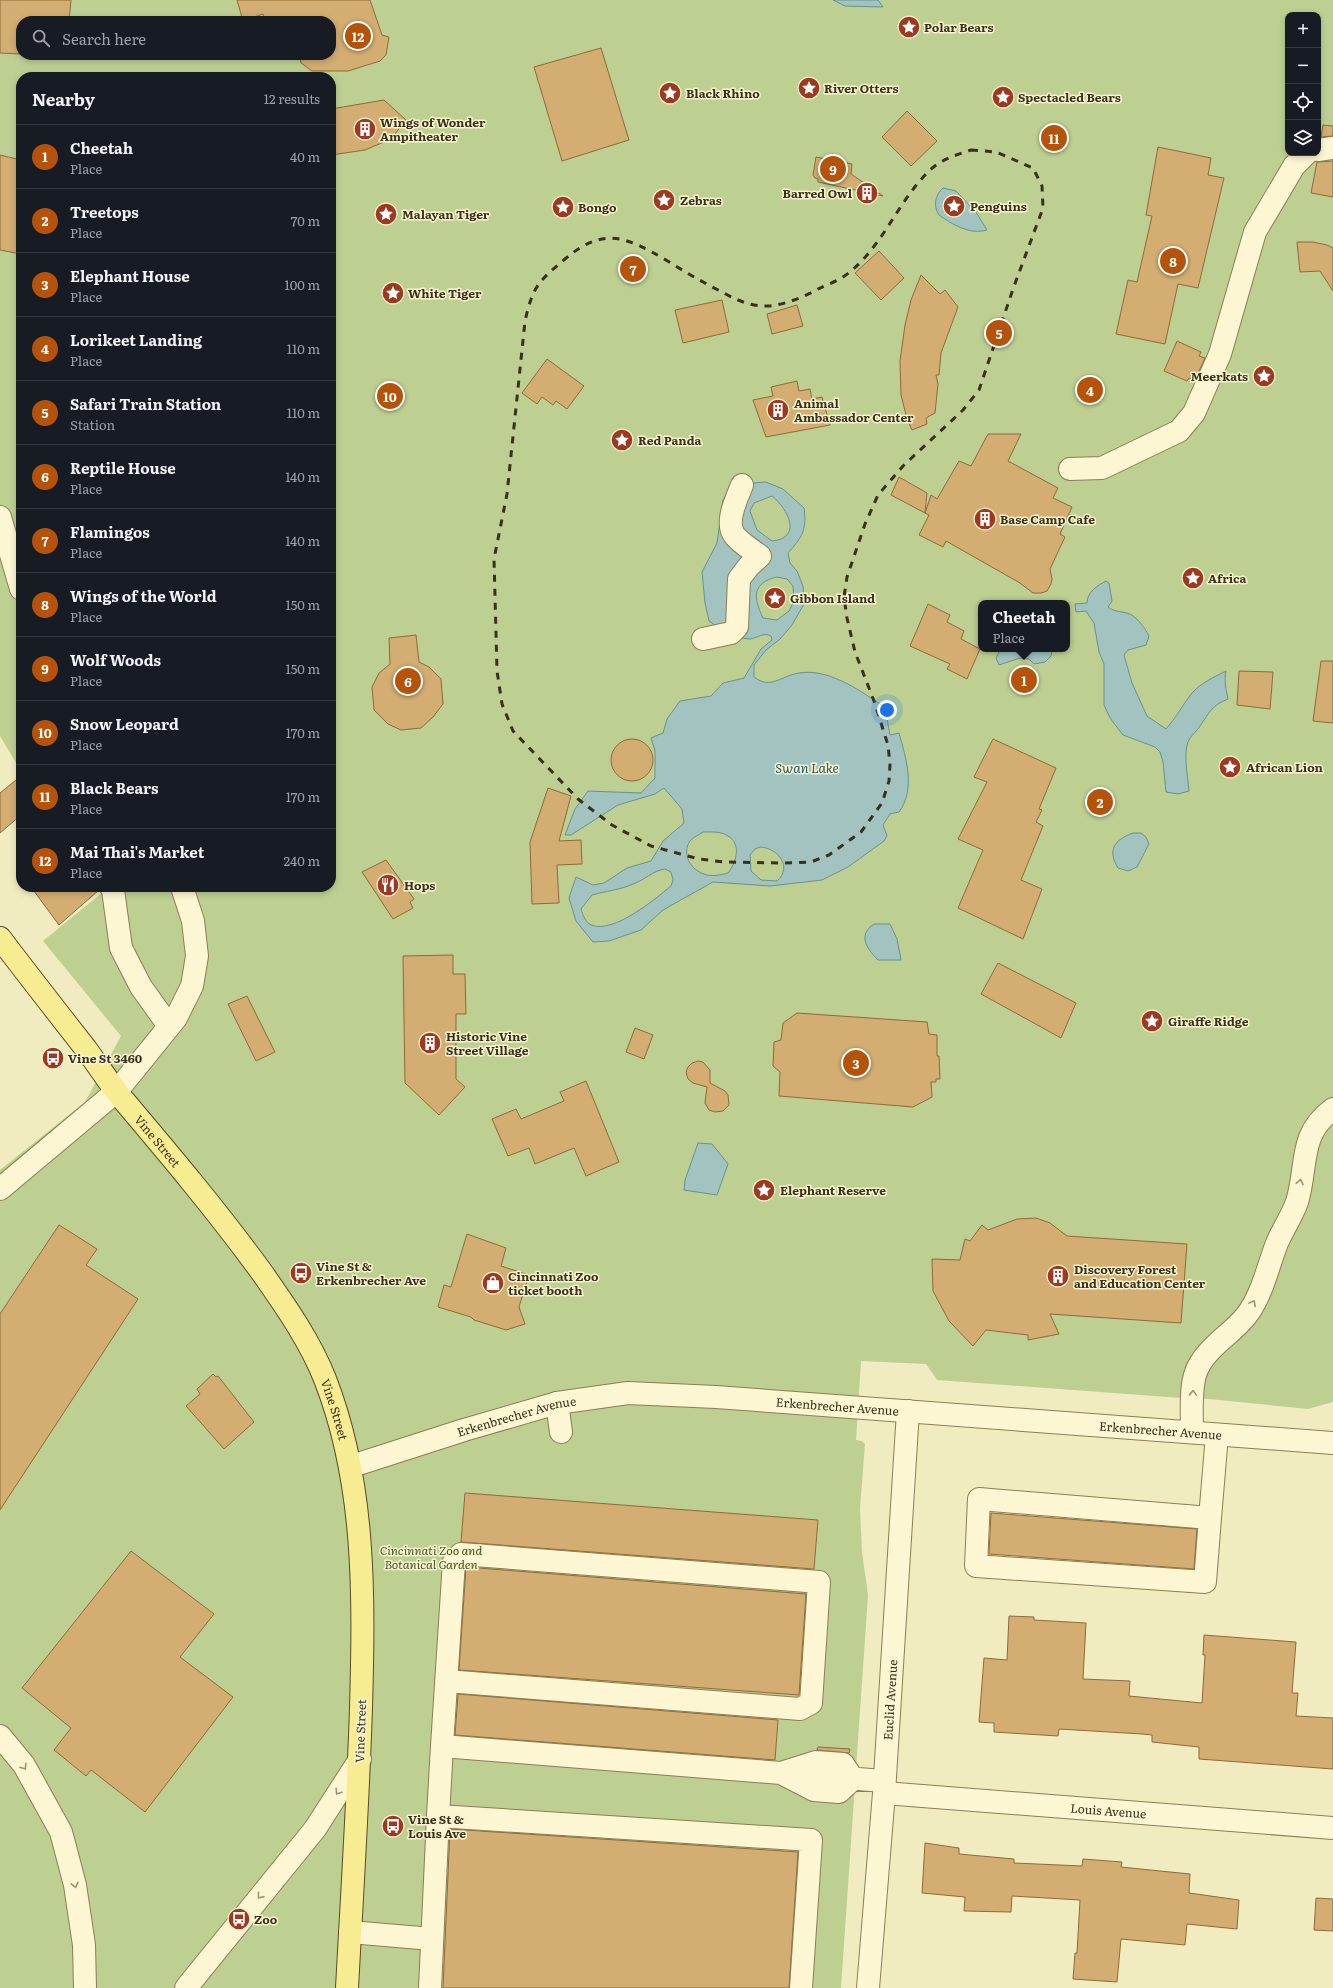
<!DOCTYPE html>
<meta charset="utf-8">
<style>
:root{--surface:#171b24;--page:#242831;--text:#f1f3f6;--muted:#9ea1a6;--line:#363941;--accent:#b45309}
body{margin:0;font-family:Literata,serif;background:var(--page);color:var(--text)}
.controls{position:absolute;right:12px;top:12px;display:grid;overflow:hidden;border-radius:8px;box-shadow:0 2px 6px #0003}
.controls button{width:36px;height:36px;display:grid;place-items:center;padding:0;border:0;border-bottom:1px solid var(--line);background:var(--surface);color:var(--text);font:20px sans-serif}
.you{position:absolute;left:887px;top:710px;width:14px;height:14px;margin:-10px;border:3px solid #fff;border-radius:50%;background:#1a73e8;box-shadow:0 0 0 6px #1a73e833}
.badge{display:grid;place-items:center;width:26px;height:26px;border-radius:50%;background:var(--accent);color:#fff;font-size:13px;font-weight:700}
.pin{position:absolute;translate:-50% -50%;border:2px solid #fff;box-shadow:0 1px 4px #0006}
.popup{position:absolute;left:978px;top:600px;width:92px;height:52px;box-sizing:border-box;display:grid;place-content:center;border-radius:8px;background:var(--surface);filter:drop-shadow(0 1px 3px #0005);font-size:13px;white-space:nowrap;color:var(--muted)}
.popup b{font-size:15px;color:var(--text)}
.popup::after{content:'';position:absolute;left:50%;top:100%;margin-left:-8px;border:8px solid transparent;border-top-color:var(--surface)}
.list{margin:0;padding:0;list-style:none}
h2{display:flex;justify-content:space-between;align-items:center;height:52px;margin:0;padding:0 16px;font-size:17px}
h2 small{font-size:13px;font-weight:400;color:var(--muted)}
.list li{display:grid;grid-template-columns:26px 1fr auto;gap:12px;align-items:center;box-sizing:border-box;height:64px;padding:0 16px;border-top:1px solid var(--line)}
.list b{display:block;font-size:15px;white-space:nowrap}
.list p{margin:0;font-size:13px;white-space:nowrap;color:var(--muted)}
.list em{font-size:13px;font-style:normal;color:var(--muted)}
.icon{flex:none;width:22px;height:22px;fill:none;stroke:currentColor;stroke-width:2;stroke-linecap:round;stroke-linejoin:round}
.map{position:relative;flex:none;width:1333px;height:1988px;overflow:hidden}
.search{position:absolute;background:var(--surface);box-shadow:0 2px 6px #0003;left:16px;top:16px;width:320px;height:44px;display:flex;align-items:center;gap:10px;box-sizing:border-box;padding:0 14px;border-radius:16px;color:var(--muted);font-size:15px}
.panel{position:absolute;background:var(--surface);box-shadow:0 2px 6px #0003;left:16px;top:72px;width:320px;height:820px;border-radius:16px}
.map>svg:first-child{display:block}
.green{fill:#bdd092;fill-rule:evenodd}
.water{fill:#a2c3bf;stroke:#69918f;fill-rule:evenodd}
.building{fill:#d3ad71;stroke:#8d6b39}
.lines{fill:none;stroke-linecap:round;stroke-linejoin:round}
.minor-casing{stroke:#8b7d55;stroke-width:24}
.major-casing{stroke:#59492a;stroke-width:24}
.minor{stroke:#fcf7d2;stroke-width:22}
.major{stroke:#f8ec93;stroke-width:22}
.rail{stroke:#3a301b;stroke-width:3;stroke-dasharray:7 7;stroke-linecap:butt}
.oneway{stroke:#9b9476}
.labels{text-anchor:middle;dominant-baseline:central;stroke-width:3;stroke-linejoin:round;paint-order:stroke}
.poi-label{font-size:12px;font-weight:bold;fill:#3a301b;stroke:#f8f4cf;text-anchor:start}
.street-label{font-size:12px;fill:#3a301b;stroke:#f8f4cf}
.park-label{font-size:12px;font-style:italic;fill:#3f5820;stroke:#f8f4cf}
.water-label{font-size:13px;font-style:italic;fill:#29545b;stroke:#f8f4cf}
</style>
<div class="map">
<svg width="1333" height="1988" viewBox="0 0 1333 1988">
<rect width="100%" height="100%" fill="#f1ecbf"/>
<path class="green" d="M0,0H1333V1402L1308,1409L1209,1399L1181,1398L937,1380L926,1364L861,1361L856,1440L862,1441L865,1444L860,1509L862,1552L868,1595L841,1988H0V1170L85,1102L121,1036L43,941L103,892L100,887H331V77H21V771L0,736ZM1288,15H1318V153H1288ZM21,21H331V55H21ZM981,603H1067V649H981Z"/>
<path class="water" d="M833,0H878L883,7L845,6Z
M943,188L956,191L976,212L987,230C970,235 953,225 939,215C933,206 935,195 943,188Z
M766,482L783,489L804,508C807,531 802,537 788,553L790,563L797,571L803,586L804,604L792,625L780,639L766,650L754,665V677C771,690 780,676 799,673C823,669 848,683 868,696C872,699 878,702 881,705C887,713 888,725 890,735L899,733C906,758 916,789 899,812L890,814L883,825L887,836L884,841L848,867L822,880L770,886L713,882L663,910L641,930L609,941L593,942L576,921L569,898L576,877L593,885L604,883L627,868L651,861L663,841L684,823L682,809L664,788L655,794L618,805L571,835H565L575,809L588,791L641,793L655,778V751L651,738L663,733L667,719L680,701L711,696L723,683L744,678L761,649L772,640L771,636C764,632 757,638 750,639C737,639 719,628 709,621L705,603L702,572L717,543L723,500L729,490L753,483ZM772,496C788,509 803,538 772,541L757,530L750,511L754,503ZM777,577L787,579L793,586L794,601L789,611L777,620L763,618C753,597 752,583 777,577ZM703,832C711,832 721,831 728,836C742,844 736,863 728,873C721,875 711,877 704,874C691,870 681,854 690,841C693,837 699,835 703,832ZM760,847C778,848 793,867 777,881L761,880L751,871L750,855L755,849ZM665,869L671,872L673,880L671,886C655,899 614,934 591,925C585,922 583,915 581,909L592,895C606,891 620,890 633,884C645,880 652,871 665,869Z
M1106,581L1109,583L1112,601L1108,607C1115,612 1119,611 1127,613C1136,615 1145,628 1149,636L1146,645L1128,650L1124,655L1132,683L1147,716L1166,729C1176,718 1183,704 1192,693C1201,683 1214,677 1226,671C1224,682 1226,688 1228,699C1211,706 1210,712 1200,726C1197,731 1193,734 1190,738C1182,749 1188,777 1189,791L1178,794L1166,792L1163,762L1160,752L1155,747L1123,735L1110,718L1104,705V664L1099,652L1094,623L1086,611L1076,612L1075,604L1087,603C1087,592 1097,586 1106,581Z
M1004,649H1052L1051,656L1045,662L1034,664L1029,659L1020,658L999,665L996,658L999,652Z
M1133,833H1141L1146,837L1149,844L1137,867L1128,871L1118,868C1107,850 1114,840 1133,833Z
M874,924H890L897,939L901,960H878C867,949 857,935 874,924Z
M698,1143L712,1144L728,1164L717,1195L684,1190L685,1180Z"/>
<path class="building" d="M0,0H71L69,21H21V54L0,53Z
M237,0H370L382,35L389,37L386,55L380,61L348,71H312L301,63L299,55H331V21H265L263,14L243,21Z
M601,48L629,140L562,161L534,67Z
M384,100L406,120L391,139L365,150L331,155V109Z
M907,111L937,141L911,166L882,137Z
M1323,125L1333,126V136L1321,137Z
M1158,147L1211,158L1208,175L1224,178L1198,288L1178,284L1165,344L1116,334L1128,280L1137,282L1152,216L1146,215Z
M0,155L21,160V254L0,250Z
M816,157L852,164L851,174L883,196L818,182V179L815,178L813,175Z
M1333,161V197L1311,193L1317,162Z
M1297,242H1313L1327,245L1333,248V291L1320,271L1300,272Z
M879,251L904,278L881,300L855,273Z
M921,275L940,294L945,290L958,307L941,353L939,375H936L938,384L935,413L926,418L927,424L912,430L907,419L901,395L900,361L905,325L911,300Z
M722,300L729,332L683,343L675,310Z
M797,305L803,326L772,334L767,314Z
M1177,341L1201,352L1199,356L1205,358L1195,380L1189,378L1187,381L1164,371Z
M547,359L584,386L567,409L556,401L553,405L542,397L537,404L522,393Z
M797,381L799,391L810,389L812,399L822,397L830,425L766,437L753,400L773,396L771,387Z
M988,434H1021L1008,461L1058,488L1053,498L1072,507L1060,534L1065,537L1050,569L1052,579L1051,584L1047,591L1041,593H1033L1020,583L946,541L943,547L919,535L929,515L925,513L931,495L937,499L959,461L971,466Z
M899,477L927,493L925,513L891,495Z
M928,604L950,615L947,622L964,631L961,639L980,649L967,679L947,669L950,664L910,646Z
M416,635L419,662L429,667L441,679L443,704L433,717L421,728L401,730L388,724L374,710L372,687L379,673L390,664L389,638Z
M1321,661H1333V723L1313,721Z
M1239,671L1273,672L1270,709L1237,705Z
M611 760a21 21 0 1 1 42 0a21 21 0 1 1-42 0Z
M993,739L1056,768L1039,809L1042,810L1036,822L1043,826L1021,880L1042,889L1023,939L958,908L983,850L958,839L987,782L974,777Z
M21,776V815L0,833V793Z
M548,788L571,796L559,841L581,840L582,864L557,865L559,903L532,904L530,842Z
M386,860L414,899L410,902L413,908L393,919L362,872Z
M31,887H99V890L59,925Z
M453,955V974H465L466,1014H456V1079L465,1087L439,1115L405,1083L403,956Z
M998,963L1076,1003L1061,1038L981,994Z
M247,996L275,1052L256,1061L228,1004Z
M797,1013L927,1022L929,1034L937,1035V1056H939L940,1079H936V1082H931L932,1097L913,1107L779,1096L780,1072L773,1066L774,1042L781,1040L783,1023Z
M635,1028L653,1035L644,1059L626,1052Z
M698,1061L703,1062L710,1070V1083L725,1091L728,1095L729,1105L723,1111L715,1112L709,1110L705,1103L707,1087L693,1083L688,1079L686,1072L688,1067L692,1063Z
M586,1081L619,1162L586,1176L574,1148L535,1164L529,1148L508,1156L492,1119L516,1109L521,1119L564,1101L560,1092Z
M1036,1218L1050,1223L1067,1236L1187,1244L1181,1323L1050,1314L1059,1334L1028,1340V1335L986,1330L973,1346L949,1321L933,1291L932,1259L960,1260L965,1239L970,1241L982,1225L988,1230L1017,1219Z
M59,1225L97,1249L86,1265L138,1299L0,1510V1314Z
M467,1234L506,1248L501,1266L529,1275L519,1307L525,1324L506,1330L474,1320L471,1317L438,1307L444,1285L451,1287Z
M213,1374L216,1377L218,1376L254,1422L224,1449L186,1406L200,1394L197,1389Z
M465,1493L818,1520L814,1569L461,1542Z
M991,1513L1197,1529L1194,1569L989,1554Z
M131,1551L214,1614L180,1657L233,1697L145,1812L91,1770L86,1776L54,1750L71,1728L22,1688Z
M466,1567L806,1594L799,1695L459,1670Z
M1009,1616L1034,1617V1620L1086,1623L1083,1679L1130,1681L1129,1696L1202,1703L1205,1655H1203L1204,1635L1296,1642L1292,1693H1298L1296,1716L1333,1718V1769L1199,1759V1747L1152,1742V1735L1142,1734L1059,1729L1058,1736L994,1732V1723L979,1722L984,1658L1007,1660Z
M458,1694L778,1720L775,1760L455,1735Z
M818,1747L850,1749L849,1753L817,1750Z
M450,1829L798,1852L789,1988H443Z
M925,1843L959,1848V1854L1014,1859V1863L1082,1866L1083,1859L1122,1862L1121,1867L1190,1874L1189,1893L1239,1900L1237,1929L1187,1924L1185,1945L1121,1939L1117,1982L1073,1979L1075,1953H1077L1080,1900L1012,1896L1011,1912L964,1911L965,1897L922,1893Z
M1316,1898L1333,1899V1931L1314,1930Z"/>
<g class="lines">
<g class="minor-casing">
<g id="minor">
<path d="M1318,150L1333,148"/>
<path d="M1070,469L1102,468L1179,431L1194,413L1220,354L1255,232L1294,166L1307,153"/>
<path d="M0,517L21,589"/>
<path d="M703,639L731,633L737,627L739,579L749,566L760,556C752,550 742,544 735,536C724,523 737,498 742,485"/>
<path d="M111,887L113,890L121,948L141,987L169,1026"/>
<path d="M0,1189L117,1091L176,1018L192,986L197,956L193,921L182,887"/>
<path d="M557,1403L561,1432"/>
<path d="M1192,1432C1192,1416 1190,1387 1196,1372C1205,1348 1231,1335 1246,1316C1262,1296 1268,1266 1277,1243C1283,1229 1292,1216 1297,1202C1308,1166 1298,1134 1333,1109"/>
<path id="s1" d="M352,1466L464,1430L557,1403L628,1393L716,1397L1333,1443"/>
<path d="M1210,1518L1205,1582L976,1566L979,1499L1210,1518L1217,1435"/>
<path d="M446,1681L800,1709L811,1703L819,1582L461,1554L454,1561L442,1746L781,1773L816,1762L843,1764L853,1779L839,1792L814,1790L781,1773L884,1781"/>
<path d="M0,1736L24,1765L61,1832L75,1885L84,1945L85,1988"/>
<path id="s2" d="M884,1793L1333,1828"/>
<path d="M438,1816L442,1746"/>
<path d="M350,1932L432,1939"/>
<path d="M186,1988L315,1829L360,1759"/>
<path d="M430,1988L438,1816L811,1840L801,1988"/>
<path id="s3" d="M868,1988L884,1793L908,1411"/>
</g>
</g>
<g class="major-casing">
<g id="major">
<path id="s4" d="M0,938C28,975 57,1012 86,1049C97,1064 108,1081 120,1096C169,1154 218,1212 263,1274C286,1307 310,1341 325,1379C366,1484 364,1597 361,1708C358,1801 352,1895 347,1988"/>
</g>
</g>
<use href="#minor" class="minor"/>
<use href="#major" class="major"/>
<path class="rail" d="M971,150L996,152L1033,168L1042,186L1043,208L1013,289L979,390L963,410L903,466L878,495L865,524L847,577L844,597L847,618L855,652L874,701L888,745L890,765L889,781L882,803L861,832L829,855L811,862L782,863L724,862L699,859L651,846L612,825L578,799L513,731L502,704L497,671L494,559L507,494L525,321C533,286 538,282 565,259C604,226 626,237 666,260C685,272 704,283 724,293C738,301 753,307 770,306C786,304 804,297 818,289C826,285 835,282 843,277C881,251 896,204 928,172C939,160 956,155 971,150Z"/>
</g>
<defs><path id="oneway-chevron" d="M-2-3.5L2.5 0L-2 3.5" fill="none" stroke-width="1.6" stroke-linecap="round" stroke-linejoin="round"/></defs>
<g class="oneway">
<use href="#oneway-chevron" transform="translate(1300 1182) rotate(-79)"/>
<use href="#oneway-chevron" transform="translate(1253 1303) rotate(-62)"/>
<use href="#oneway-chevron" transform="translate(1193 1393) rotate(-88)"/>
<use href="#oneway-chevron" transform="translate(24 1767) rotate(57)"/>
<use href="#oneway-chevron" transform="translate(338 1792) rotate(123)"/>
<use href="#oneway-chevron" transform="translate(75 1885) rotate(78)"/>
<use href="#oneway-chevron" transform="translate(260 1896) rotate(129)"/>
</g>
<defs>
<g id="sight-disc" transform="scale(1.15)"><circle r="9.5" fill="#9f3820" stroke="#f8f4cf"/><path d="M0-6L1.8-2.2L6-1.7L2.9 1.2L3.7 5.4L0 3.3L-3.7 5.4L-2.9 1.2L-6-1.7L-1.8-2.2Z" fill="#fff"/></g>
<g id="building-disc" transform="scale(1.15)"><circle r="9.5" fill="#9f3820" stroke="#f8f4cf"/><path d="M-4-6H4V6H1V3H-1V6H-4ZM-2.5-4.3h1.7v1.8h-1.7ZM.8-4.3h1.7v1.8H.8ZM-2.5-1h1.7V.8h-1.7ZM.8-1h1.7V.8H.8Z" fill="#fff"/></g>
<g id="restaurant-disc" transform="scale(1.15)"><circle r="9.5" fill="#9f3820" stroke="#f8f4cf"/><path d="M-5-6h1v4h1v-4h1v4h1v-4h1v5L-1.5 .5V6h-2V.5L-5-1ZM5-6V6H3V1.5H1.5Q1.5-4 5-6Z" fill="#fff"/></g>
<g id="bus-disc" transform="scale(1.15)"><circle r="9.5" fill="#9f3820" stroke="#f8f4cf"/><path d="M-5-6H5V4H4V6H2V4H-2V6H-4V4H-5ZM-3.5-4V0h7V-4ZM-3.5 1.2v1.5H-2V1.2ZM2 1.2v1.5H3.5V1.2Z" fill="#fff"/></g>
<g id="shop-disc" transform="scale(1.15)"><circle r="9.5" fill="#9f3820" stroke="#f8f4cf"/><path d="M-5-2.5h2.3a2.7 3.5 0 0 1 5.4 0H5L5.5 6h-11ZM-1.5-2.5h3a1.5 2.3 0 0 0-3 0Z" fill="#fff"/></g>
</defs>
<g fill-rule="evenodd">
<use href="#sight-disc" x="909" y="27"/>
<use href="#sight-disc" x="809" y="88"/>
<use href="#sight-disc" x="670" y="93"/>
<use href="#sight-disc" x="1003" y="97"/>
<use href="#building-disc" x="365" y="129"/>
<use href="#building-disc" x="867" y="193"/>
<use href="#sight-disc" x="664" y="200"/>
<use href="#sight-disc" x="954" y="206"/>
<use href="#sight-disc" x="563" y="207"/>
<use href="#sight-disc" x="386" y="214"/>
<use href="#sight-disc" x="393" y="293"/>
<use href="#sight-disc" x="1264" y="376"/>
<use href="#building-disc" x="778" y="410"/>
<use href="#sight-disc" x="622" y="440"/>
<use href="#building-disc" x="985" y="519"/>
<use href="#sight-disc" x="1193" y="578"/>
<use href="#sight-disc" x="775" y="598"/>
<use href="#sight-disc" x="1230" y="767"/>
<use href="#restaurant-disc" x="388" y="885"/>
<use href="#sight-disc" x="1152" y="1021"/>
<use href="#building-disc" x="430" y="1043"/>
<use href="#bus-disc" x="53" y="1058"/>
<use href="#sight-disc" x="764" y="1190"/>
<use href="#bus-disc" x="301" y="1273"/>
<use href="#building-disc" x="1058" y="1276"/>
<use href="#shop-disc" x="493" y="1283"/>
<use href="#bus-disc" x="393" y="1826"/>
<use href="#bus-disc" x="239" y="1919"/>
</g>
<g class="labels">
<g class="poi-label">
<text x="924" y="27">Polar Bears</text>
<text x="824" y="88">River Otters</text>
<text x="686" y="93">Black Rhino</text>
<text x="1018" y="97">Spectacled Bears</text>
<text x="380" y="122">Wings of Wonder<tspan x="380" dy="14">Ampitheater</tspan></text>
<text x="852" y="193" text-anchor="end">Barred Owl</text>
<text x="680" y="200">Zebras</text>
<text x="970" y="206">Penguins</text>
<text x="578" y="207">Bongo</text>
<text x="402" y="214">Malayan Tiger</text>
<text x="408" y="293">White Tiger</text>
<text x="1248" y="376" text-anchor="end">Meerkats</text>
<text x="794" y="403">Animal<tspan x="794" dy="14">Ambassador Center</tspan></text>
<text x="638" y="440">Red Panda</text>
<text x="1000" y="519">Base Camp Cafe</text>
<text x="1208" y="578">Africa</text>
<text x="790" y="598">Gibbon Island</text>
<text x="1246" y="767">African Lion</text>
<text x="404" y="885">Hops</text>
<text x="1168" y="1021">Giraffe Ridge</text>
<text x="446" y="1036">Historic Vine<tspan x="446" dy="14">Street Village</tspan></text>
<text x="68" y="1058">Vine St 3460</text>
<text x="780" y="1190">Elephant Reserve</text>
<text x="316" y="1266">Vine St &amp;<tspan x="316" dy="14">Erkenbrecher Ave</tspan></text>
<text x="1074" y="1269">Discovery Forest<tspan x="1074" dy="14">and Education Center</tspan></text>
<text x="508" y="1276">Cincinnati Zoo<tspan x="508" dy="14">ticket booth</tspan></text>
<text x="408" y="1819">Vine St &amp;<tspan x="408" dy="14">Louis Ave</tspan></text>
<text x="254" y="1919">Zoo</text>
</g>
<g class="street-label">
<text stroke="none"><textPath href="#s4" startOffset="257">Vine Street</textPath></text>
<text stroke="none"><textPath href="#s1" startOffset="496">Erkenbrecher Avenue</textPath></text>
<text stroke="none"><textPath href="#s4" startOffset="581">Vine Street</textPath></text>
<text stroke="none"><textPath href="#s1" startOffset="172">Erkenbrecher Avenue</textPath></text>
<text stroke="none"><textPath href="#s1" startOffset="820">Erkenbrecher Avenue</textPath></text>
<text stroke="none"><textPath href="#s3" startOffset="289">Euclid Avenue</textPath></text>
<text transform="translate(360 1731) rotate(-88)">Vine Street</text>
<text stroke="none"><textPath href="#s2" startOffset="225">Louis Avenue</textPath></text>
</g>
<g class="park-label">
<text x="431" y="1550">Cincinnati Zoo and<tspan x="431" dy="14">Botanical Garden</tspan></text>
</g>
<g class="water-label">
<text x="807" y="767">Swan Lake</text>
</g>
</g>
</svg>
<div class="controls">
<button>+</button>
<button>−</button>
<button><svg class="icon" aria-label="locate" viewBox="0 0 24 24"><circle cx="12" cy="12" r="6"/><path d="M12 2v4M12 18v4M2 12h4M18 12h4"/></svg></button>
<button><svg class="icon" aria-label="layers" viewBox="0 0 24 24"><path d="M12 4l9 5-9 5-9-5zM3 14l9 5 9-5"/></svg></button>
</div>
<div class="you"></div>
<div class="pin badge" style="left:1024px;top:680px">1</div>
<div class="popup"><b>Cheetah</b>Place</div>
<div class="pin badge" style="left:1100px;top:802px">2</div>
<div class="pin badge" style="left:856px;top:1063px">3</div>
<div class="pin badge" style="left:1090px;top:390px">4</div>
<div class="pin badge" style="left:999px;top:333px">5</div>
<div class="pin badge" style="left:408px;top:681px">6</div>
<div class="pin badge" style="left:633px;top:269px">7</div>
<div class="pin badge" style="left:1173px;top:261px">8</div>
<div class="pin badge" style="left:833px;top:169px">9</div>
<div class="pin badge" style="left:390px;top:396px">10</div>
<div class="pin badge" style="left:1054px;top:138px">11</div>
<div class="pin badge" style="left:358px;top:36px">12</div>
<div class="search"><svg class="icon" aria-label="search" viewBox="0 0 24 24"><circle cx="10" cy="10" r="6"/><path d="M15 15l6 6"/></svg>Search here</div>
<section class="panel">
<h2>Nearby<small>12 results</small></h2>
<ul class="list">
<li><span class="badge">1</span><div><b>Cheetah</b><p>Place</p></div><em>40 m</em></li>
<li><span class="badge">2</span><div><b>Treetops</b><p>Place</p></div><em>70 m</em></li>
<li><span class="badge">3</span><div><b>Elephant House</b><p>Place</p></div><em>100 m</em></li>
<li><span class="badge">4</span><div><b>Lorikeet Landing</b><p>Place</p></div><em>110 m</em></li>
<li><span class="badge">5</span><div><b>Safari Train Station</b><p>Station</p></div><em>110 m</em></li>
<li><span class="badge">6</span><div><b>Reptile House</b><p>Place</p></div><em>140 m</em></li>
<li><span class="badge">7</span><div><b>Flamingos</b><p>Place</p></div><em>140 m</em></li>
<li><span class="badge">8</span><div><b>Wings of the World</b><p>Place</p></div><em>150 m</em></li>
<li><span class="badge">9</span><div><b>Wolf Woods</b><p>Place</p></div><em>150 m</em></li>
<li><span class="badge">10</span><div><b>Snow Leopard</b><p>Place</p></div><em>170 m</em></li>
<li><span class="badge">11</span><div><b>Black Bears</b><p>Place</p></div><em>170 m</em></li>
<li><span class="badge">12</span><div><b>Mai Thai's Market</b><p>Place</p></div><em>240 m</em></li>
</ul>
</section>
</div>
